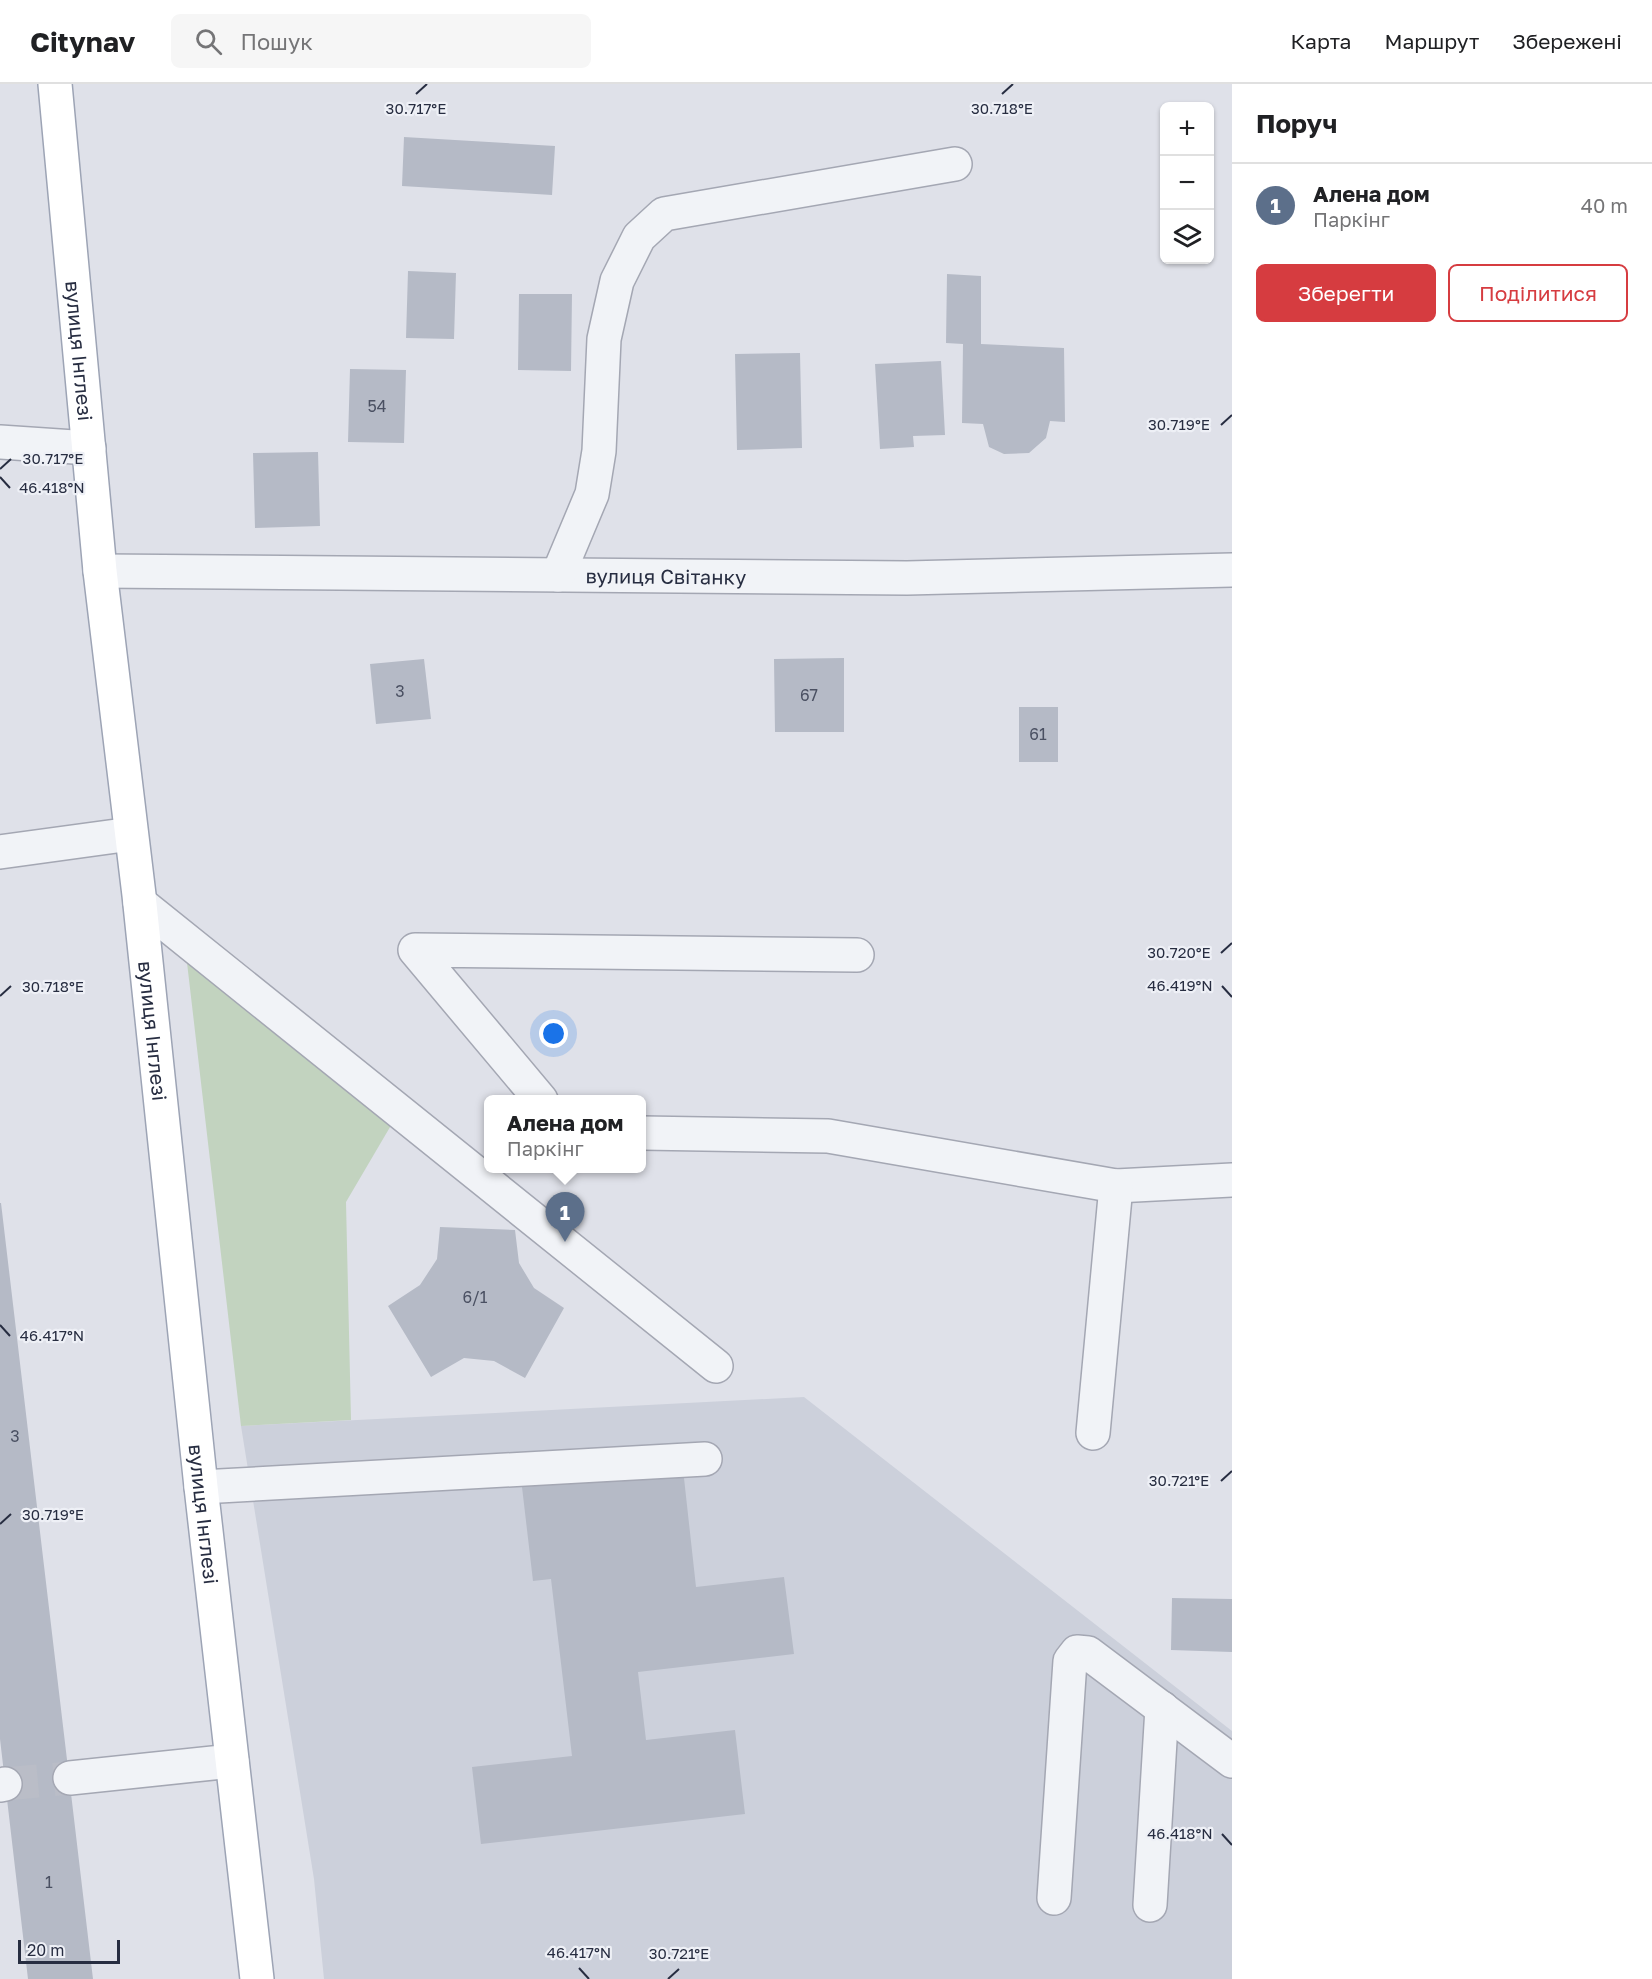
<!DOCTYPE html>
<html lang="uk">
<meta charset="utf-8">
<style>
:root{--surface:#fff;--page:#f6f6f6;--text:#202124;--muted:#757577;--line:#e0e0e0;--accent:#d63c40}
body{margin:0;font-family:"Golos Text",sans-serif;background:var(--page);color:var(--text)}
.controls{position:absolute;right:18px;top:18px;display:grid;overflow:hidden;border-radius:9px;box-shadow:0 2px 4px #0004}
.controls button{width:54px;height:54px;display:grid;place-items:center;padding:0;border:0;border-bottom:2px solid var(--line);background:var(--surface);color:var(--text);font:30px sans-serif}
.scale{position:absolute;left:18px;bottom:15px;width:102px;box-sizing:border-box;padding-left:6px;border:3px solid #272d41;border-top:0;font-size:16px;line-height:21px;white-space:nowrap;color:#272d41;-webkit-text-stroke:4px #eef0f6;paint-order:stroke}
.you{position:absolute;left:554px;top:950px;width:21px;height:21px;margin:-15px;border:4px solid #fff;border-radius:50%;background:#1a73e8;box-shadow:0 0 0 9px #1a73e833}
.badge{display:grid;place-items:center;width:39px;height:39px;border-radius:50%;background:var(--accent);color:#fff;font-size:20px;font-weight:700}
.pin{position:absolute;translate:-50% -50px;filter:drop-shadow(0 2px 3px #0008)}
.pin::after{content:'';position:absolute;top:32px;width:21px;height:18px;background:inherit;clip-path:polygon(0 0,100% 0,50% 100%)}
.popup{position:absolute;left:484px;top:1011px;width:162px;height:78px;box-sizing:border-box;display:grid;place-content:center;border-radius:9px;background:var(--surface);filter:drop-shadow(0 2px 4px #0005);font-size:20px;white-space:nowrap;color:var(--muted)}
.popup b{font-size:22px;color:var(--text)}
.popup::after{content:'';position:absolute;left:50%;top:100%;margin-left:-12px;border:12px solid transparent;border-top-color:var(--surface)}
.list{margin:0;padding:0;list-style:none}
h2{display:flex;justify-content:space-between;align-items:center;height:78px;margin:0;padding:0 24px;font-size:26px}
h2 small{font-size:20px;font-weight:400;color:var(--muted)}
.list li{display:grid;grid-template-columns:39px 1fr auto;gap:18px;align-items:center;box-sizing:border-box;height:84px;padding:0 24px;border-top:2px solid var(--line)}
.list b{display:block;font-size:22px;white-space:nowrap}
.list p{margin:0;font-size:20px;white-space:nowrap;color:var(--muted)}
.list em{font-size:20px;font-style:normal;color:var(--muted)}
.actions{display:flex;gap:12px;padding:18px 24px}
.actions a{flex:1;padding:14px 0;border:2px solid var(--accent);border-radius:9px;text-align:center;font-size:21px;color:var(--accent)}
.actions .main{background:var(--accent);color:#fff}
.icon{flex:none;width:33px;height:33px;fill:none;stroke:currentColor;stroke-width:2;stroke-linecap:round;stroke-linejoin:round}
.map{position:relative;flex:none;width:1232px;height:1895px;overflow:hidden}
header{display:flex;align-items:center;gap:36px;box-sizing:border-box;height:84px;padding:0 30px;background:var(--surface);border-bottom:2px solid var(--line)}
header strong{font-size:28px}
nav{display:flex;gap:33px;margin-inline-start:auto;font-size:21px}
.search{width:420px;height:54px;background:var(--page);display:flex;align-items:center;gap:15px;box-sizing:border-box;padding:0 21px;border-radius:9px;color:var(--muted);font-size:22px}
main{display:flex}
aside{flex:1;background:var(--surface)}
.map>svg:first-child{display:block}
.built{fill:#ccd0db}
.green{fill:#c2d3bf}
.building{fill:#b5bac6}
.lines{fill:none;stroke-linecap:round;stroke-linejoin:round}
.minor-tunnel{stroke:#babdc7;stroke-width:33;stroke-dasharray:33 16;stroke-linecap:butt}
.minor-casing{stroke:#a4a7b3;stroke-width:36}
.major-casing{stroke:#9da4b5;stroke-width:36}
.minor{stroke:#f1f3f7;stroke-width:33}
.major{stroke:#fff;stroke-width:33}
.ticks{fill:none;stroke:#272d41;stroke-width:2}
.labels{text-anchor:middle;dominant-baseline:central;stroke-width:4.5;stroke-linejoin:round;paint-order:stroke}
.number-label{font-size:16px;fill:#4a5062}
.street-label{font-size:20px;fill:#272d41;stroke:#eef0f6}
.ticks-label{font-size:15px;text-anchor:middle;fill:#272d41;stroke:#eef0f6;stroke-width:4.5;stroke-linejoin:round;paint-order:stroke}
</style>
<header>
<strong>Citynav</strong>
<div class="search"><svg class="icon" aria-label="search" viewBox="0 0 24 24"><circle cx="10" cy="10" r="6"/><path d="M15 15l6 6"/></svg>Пошук</div>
<nav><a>Карта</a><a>Маршрут</a><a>Збережені</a></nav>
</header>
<main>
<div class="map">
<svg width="1232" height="1895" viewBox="0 0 1232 1895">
<rect width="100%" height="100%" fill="#dfe1e9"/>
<path class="built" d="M804,1313L1232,1647V1895H324L314,1795L241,1342Z"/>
<path class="green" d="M186,870L393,1038L346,1118L351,1336L241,1342Z"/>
<path class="building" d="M404,53L555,62L552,111L402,102Z
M408,187L456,189L454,255L406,254Z
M947,190L981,192V260L1064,264L1065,338L1050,337L1046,354L1029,369L1004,370L989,363L983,340L962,339L963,260L946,259Z
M519,210H572L571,287L518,286Z
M800,269L802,364L737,366L735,270Z
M941,277L945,351L913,352L914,363L880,365L875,280Z
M350,285L406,286L404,359L348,358Z
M318,368L320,442L255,444L253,369Z
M844,574V648H775L774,575Z
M424,575L431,635L376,640L370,580Z
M1019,623H1058V678H1019Z
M0,1119H1L93,1895H28L0,1655Z
M440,1143L515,1146L519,1179L534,1204L564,1224L525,1294L494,1277L464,1274L431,1293L388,1222L420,1201L437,1175Z
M683,1385L696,1503L784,1493L794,1570L638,1588L646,1656L735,1646L745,1730L481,1760L472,1683L572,1672L551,1495L533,1497L522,1403Z
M1172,1514L1232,1515V1568L1171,1566Z"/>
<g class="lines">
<path class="minor-tunnel" d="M5,1700L70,1694"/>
<g class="minor-casing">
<g id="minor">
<path d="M0,358L89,364"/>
<path id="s1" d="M100,487L907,494L1232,486"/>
<path d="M558,491L592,410L599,367L604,255L617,197L639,153L664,130L955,80"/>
<path d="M0,768L131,750"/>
<path d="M140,819L716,1282"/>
<path d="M541,1016L415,866L857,871"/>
<path d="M642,1049L828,1052L1116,1102L1232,1096"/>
<path d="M1093,1349L1116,1102"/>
<path d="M201,1403L705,1375"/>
<path d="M70,1694L232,1677"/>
<path d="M0,1701L5,1700"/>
<path d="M1054,1814L1070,1577L1077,1568L1088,1569L1232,1677"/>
<path d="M1150,1821L1162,1624"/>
</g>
</g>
<g class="major-casing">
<g id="major">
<path id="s2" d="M55,0L100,487L139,811L201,1403L257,1895"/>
</g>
</g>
<use href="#minor" class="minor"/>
<use href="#major" class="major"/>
</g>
<path class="ticks" d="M416,10L427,0M1002,10L1013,0M1221,341L1232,331M0,385L11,375M0,393L10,404M1221,869L1232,859M1222,902L1232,913M0,912L11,902M0,1241L10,1252M1221,1397L1232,1387M0,1440L11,1430M1222,1750L1232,1761M579,1884L589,1895M668,1895L679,1885"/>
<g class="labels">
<g class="number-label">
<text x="377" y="322">54</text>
<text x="400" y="607">3</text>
<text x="809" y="611">67</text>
<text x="1038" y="650">61</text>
<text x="475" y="1213">6/1</text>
<text x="15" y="1352">3</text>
<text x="49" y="1798">1</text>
</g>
<g class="street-label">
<text stroke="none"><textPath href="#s2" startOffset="268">вулиця Інглезі</textPath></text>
<text stroke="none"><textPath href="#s1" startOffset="566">вулиця Світанку</textPath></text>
<text stroke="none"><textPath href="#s2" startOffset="952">вулиця Інглезі</textPath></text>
<text stroke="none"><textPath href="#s2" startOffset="1438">вулиця Інглезі</textPath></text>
</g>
</g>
<g class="ticks-label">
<text x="416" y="30">30.717°E</text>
<text x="1002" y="30">30.718°E</text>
<text x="1179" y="346">30.719°E</text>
<text x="53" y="380">30.717°E</text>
<text x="52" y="409">46.418°N</text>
<text x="1179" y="874">30.720°E</text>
<text x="1180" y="907">46.419°N</text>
<text x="53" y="908">30.718°E</text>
<text x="52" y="1257">46.417°N</text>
<text x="1179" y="1402">30.721°E</text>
<text x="53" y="1436">30.719°E</text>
<text x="1180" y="1755">46.418°N</text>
<text x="579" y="1874">46.417°N</text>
<text x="679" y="1875">30.721°E</text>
</g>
</svg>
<div class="controls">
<button>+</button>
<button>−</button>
<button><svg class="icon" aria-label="layers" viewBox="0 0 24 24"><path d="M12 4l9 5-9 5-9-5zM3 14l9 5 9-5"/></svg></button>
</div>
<div class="scale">20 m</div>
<div class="you"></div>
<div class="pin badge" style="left:565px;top:1158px;background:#5c6f8a">1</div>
<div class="popup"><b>Алена дом</b>Паркінг</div>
</div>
<aside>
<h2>Поруч<small></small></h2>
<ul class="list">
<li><span class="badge" style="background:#5c6f8a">1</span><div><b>Алена дом</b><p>Паркінг</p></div><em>40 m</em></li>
</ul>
<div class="actions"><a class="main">Зберегти</a><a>Поділитися</a></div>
</aside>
</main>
